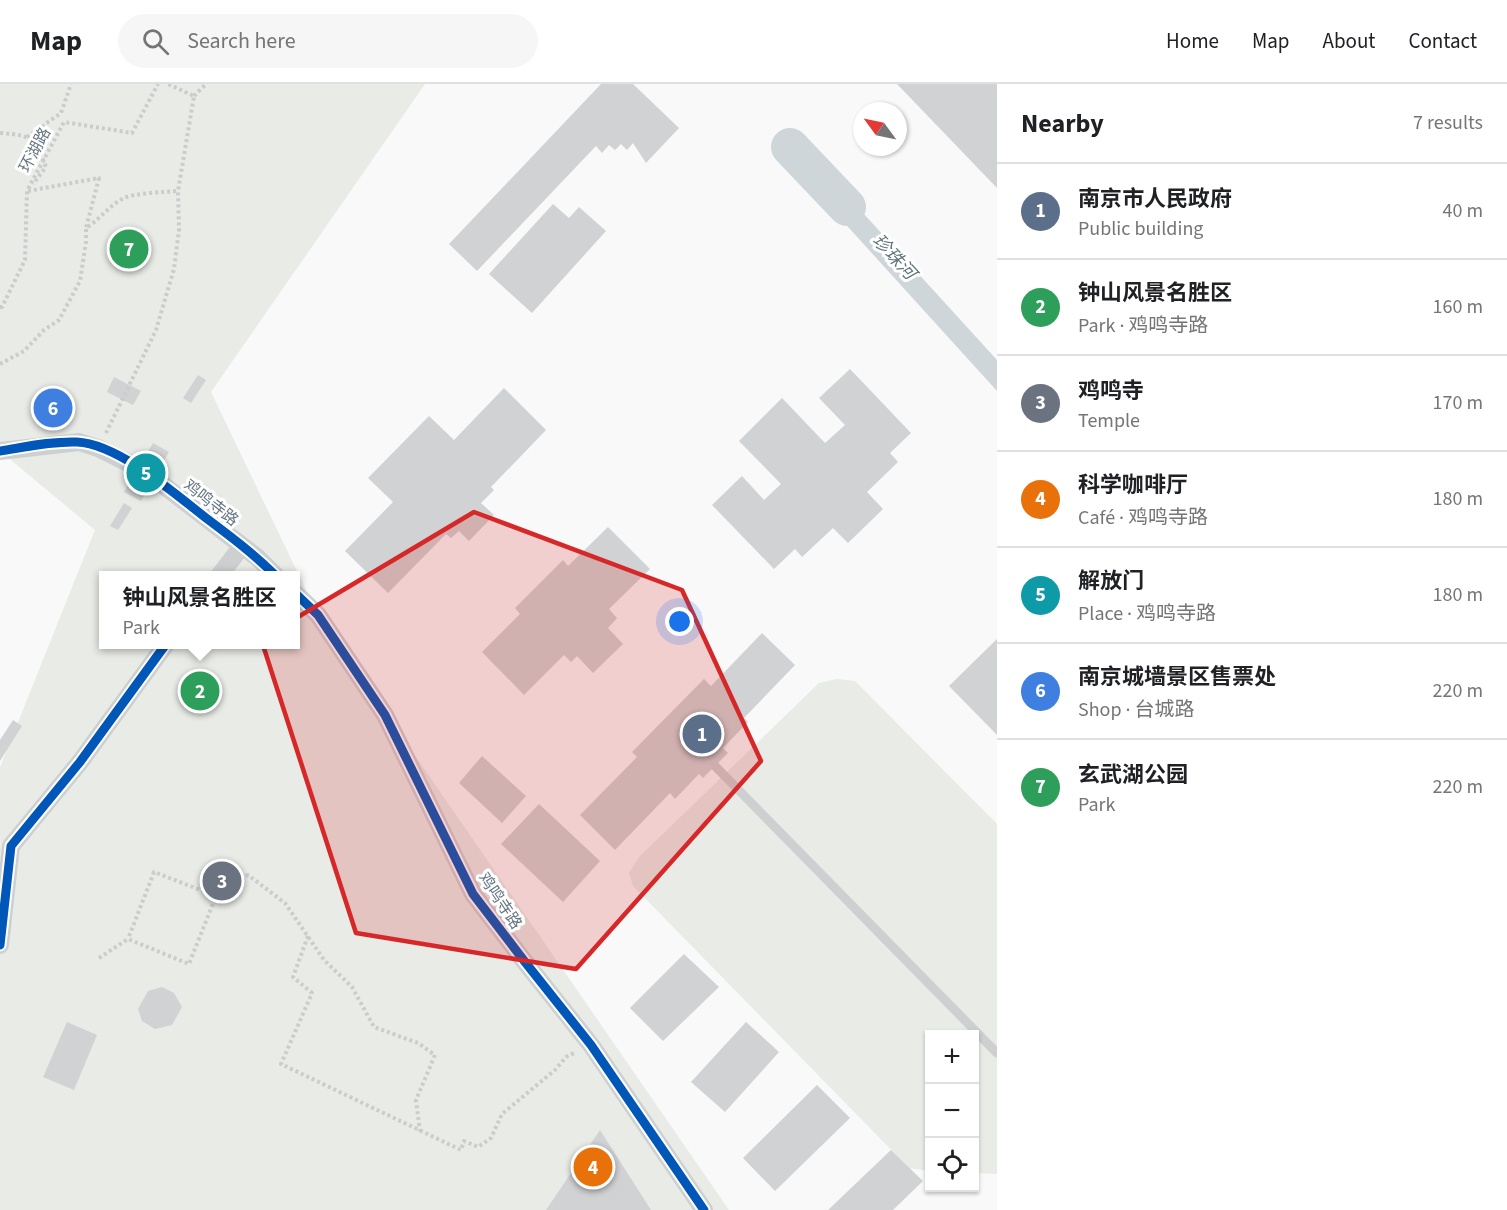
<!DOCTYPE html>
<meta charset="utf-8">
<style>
:root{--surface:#fff;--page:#f6f6f6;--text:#202124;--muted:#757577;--line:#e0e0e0;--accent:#565c61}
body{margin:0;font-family:"Source Sans 3","Noto Sans SC",sans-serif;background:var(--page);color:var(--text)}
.controls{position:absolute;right:18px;bottom:18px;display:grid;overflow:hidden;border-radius:0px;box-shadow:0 2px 4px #0004}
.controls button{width:54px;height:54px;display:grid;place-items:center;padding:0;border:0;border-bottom:2px solid var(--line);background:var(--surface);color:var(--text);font:30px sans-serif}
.compass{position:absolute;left:853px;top:18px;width:54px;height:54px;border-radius:50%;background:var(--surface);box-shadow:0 2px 4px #0004;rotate:303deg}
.you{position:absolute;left:680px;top:538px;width:21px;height:21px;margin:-15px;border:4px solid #fff;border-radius:50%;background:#1a73e8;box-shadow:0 0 0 9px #1a73e833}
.badge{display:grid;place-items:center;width:39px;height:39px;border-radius:50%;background:var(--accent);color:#fff;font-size:20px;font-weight:700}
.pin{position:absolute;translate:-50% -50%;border:3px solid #fff;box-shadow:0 2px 6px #0006}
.popup{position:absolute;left:99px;top:487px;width:201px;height:78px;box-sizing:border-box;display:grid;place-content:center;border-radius:0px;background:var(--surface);filter:drop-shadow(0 2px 4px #0005);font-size:20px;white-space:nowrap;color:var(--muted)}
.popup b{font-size:22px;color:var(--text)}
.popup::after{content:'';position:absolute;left:50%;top:100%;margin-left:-12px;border:12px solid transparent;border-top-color:var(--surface)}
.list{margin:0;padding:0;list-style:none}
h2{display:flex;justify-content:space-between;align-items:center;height:78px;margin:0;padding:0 24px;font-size:26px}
h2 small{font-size:20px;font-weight:400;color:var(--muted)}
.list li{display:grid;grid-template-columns:39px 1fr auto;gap:18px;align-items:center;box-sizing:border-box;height:96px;padding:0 24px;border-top:2px solid var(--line)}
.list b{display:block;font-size:22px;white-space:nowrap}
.list p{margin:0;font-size:20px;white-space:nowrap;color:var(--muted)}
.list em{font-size:20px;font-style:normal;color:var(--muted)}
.icon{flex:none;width:33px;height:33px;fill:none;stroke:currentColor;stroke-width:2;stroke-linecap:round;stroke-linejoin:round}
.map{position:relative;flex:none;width:997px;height:1126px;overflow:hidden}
header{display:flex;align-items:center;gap:36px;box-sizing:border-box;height:84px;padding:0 30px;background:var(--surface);border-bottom:2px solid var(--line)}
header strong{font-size:28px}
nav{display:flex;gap:33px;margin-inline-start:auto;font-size:21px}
.search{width:420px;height:54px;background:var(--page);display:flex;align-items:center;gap:15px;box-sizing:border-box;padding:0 21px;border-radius:33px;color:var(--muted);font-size:22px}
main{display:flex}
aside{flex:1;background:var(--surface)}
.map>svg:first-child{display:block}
.green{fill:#e8ebe6;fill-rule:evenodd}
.water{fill:#ced6d9}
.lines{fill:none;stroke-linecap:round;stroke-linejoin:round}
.river{stroke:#ced6d9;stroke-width:38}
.building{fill:#d0d2d3}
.path{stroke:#cbcccd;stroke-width:4;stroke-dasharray:3 3;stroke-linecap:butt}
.lane{stroke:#cecfd0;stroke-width:9}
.street{stroke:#cecfd0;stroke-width:18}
.cycleway-casing{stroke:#fff;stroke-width:13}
.cycleway{stroke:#0057b8;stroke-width:9}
.marked{fill:#d62828;fill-opacity:0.2;stroke:#d62828;stroke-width:4.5;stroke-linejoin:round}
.labels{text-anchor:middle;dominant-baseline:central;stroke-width:6;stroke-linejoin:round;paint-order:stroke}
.street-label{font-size:16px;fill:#657683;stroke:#fff}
.water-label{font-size:18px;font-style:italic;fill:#60757c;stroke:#fff}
</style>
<header>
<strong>Map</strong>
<div class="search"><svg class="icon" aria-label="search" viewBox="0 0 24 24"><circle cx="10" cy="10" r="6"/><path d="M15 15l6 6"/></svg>Search here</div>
<nav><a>Home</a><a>Map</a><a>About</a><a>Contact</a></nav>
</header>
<main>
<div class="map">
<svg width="997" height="1126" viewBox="0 0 997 1126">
<rect width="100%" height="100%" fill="#f9f9f9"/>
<path class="green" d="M0,0H425L211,308L318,531L729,1126H0V683L95,446L0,367ZM104,492H296V560H104Z
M837,595L855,597L997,740V1090L975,1089L974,950H930L929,1087L909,1084L633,802L629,789L639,773L819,599Z"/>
<path class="water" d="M816,82L827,85L863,129L997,276V307L810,101L809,89Z"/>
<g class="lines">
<path class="river" d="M790,63L847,123"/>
</g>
<path class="building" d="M601,0H633L679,44L646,79L633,59L627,66L621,60L615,66L609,61L602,69L596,62L477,187L449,160Z
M897,0H997V104Z
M553,120L569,134L579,123L606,147L532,229L489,190Z
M850,285L911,349L890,369L898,378L867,408L883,425L848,459L833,444L802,473L795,465L774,485L712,421L742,392L764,416L781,400L739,357L782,314L825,359L845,341L819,314Z
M198,291L206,296L191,319L183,314Z
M114,293L141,307L133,321L107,308Z
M504,304L546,346L491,403L494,406L481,419L494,431L469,457L459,447L451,454L446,450L388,509L345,467L393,418L368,394L429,332L454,356Z
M64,312L69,329L42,336L38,319Z
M153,359L169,368L141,417L124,408Z
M124,419L132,424L118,446L110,442Z
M608,443L650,485L609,525L617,534L608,544L623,560L593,589L577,572L571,578L564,571L524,611L482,568L520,530L515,524L563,476L568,482Z
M762,549L795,581L744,634L748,638L723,664L728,669L703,694L699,690L675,715L670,709L615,766L580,731L637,673L632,668L704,595L711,602Z
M997,555V651L949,602Z
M13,636L22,642L0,677V656Z
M482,672L526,712L502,739L459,699Z
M539,720L600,777L563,818L501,760Z
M684,870L719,903L663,957L630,924Z
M162,903L174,909L182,923L172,941L155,945L142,937L138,925L148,907Z
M67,938L97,951L74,1006L43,993Z
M746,938L779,968L725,1028L691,998Z
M817,1001L850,1034L775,1107L743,1074Z
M600,1046L651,1126H546Z
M891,1066L923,1097L893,1126H828Z"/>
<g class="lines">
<path class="path" d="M194,12L206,0
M0,49C32,51 34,54 46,83L33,100
M27,53L61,29L71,0
M28,107L99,94L86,144C99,136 108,123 122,115C131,109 166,108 178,107
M0,223H2L25,176L27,107L64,38L132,49L158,0
M0,280L24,267L44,246L59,236L80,197L86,158V144
M106,349L156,246L174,185L179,146L178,107L194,12L168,0
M216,812L248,791L285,819L324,876L352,903L374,943L418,959L435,971L416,1016L420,1047
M308,852L293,893L312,909L281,980L461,1066L464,1057L478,1063L491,1054L502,1030L555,986L566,973L574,969
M99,874L128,855L189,880L216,812L154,788L128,855"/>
<path class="lane" d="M715,682L997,969"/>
<path class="street" d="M0,367L79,358L98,364L138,384
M154,394L258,474L276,492
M219,492L242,462
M296,510L318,531L385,631L473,810L525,878L591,961L704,1126
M0,861L11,762L80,678L166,560"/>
<g class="cycleway-casing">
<path id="cycleway" d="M0,367C25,363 52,357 77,358C118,360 174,409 206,434C230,452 254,470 276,492
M296,510L318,531L385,631L473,810L525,878L591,961L704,1126
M0,861L11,762L80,678L166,560"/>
</g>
<use href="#cycleway" class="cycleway"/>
</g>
<path class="marked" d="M474,428L682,506L761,677L576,885L356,849L261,555Z"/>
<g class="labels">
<g class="street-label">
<text transform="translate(35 66) rotate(-62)">环湖路</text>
<text transform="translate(211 419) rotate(38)">鸡鸣寺路</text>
<text transform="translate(500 817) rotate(56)">鸡鸣寺路</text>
</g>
<g class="water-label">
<text transform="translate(894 173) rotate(47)">珍珠河</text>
</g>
</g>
</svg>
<div class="controls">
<button>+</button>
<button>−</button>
<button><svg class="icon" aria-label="locate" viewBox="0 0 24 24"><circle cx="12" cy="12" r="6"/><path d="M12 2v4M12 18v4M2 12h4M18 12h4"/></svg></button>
</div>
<svg class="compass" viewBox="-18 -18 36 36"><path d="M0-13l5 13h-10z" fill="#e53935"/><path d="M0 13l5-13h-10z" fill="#757577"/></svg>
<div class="you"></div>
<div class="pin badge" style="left:702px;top:650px;background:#5c6f8a">1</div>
<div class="pin badge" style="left:200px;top:607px;background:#2e9e5b">2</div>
<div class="popup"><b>钟山风景名胜区</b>Park</div>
<div class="pin badge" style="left:222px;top:797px;background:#6b7280">3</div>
<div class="pin badge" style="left:593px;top:1083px;background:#e8710a">4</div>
<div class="pin badge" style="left:146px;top:389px;background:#0f9aa8">5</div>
<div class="pin badge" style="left:53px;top:324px;background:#3f7fe0">6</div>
<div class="pin badge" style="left:129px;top:165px;background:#2e9e5b">7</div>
</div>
<aside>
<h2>Nearby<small>7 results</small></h2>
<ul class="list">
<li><span class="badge" style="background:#5c6f8a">1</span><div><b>南京市人民政府</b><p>Public building</p></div><em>40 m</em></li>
<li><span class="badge" style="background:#2e9e5b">2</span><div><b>钟山风景名胜区</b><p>Park · 鸡鸣寺路</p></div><em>160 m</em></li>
<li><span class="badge" style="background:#6b7280">3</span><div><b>鸡鸣寺</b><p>Temple</p></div><em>170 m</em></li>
<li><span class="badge" style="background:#e8710a">4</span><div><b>科学咖啡厅</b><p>Café · 鸡鸣寺路</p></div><em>180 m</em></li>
<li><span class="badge" style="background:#0f9aa8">5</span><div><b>解放门</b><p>Place · 鸡鸣寺路</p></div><em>180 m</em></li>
<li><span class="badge" style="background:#3f7fe0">6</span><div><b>南京城墙景区售票处</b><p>Shop · 台城路</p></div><em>220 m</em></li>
<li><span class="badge" style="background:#2e9e5b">7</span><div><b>玄武湖公园</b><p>Park</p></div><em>220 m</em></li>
</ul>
</aside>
</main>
